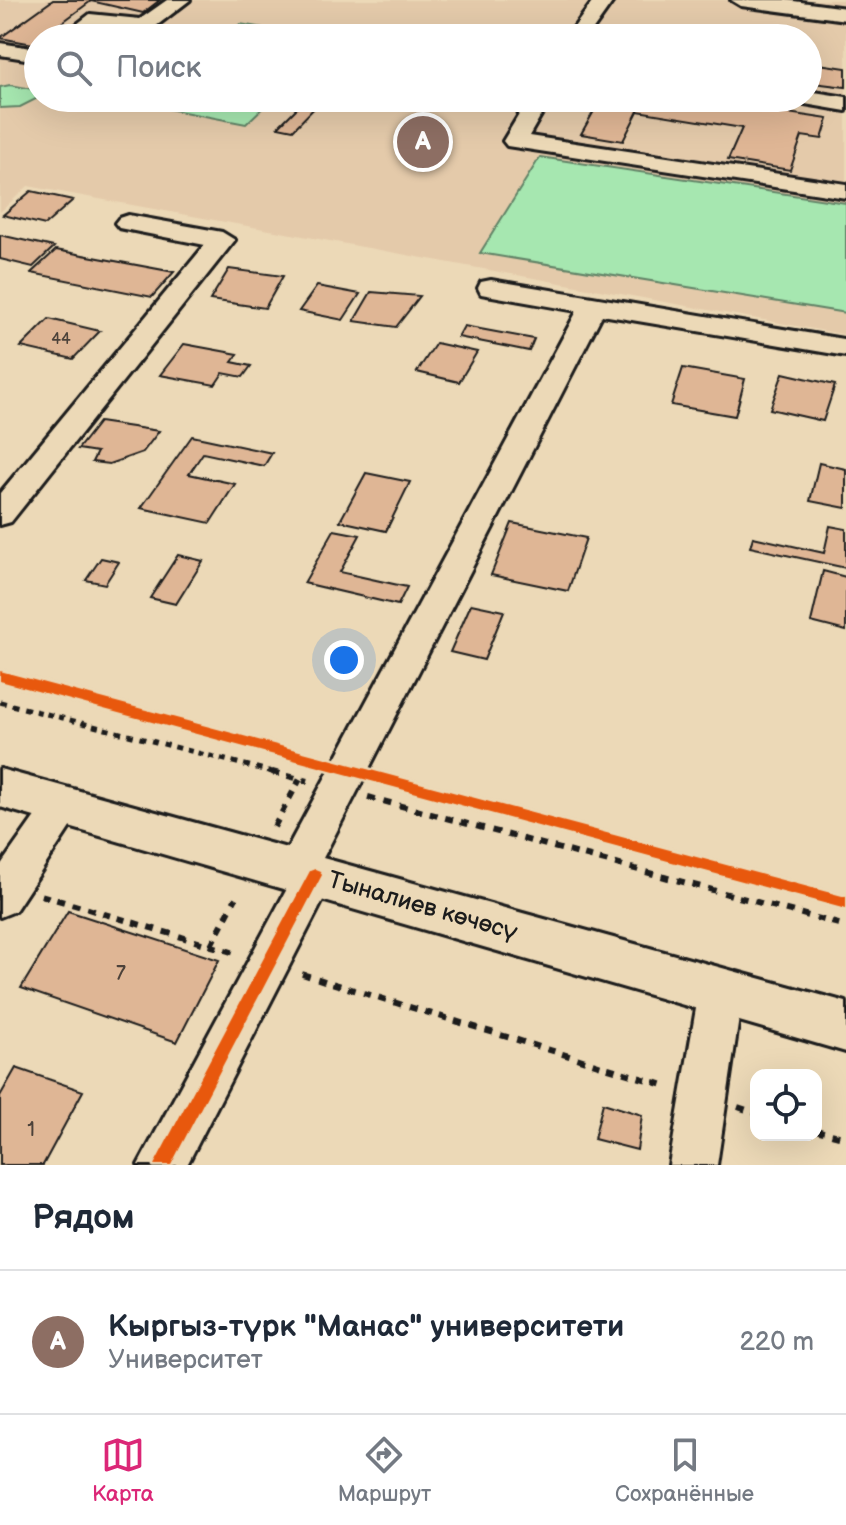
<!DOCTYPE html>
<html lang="ru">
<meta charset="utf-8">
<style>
:root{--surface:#fff;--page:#f6f6f7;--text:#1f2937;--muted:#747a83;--line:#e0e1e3;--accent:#db2777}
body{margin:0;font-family:"Balsamiq Sans",sans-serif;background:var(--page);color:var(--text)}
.controls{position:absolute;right:24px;bottom:24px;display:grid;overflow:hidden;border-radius:16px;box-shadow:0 8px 32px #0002}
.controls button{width:72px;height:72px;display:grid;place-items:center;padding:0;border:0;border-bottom:2px solid var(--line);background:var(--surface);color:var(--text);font:40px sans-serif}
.you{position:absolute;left:344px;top:660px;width:28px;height:28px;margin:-20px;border:6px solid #fff;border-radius:50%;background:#1a73e8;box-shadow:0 0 0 12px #1a73e833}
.badge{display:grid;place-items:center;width:52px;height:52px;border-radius:50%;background:var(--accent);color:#fff;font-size:26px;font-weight:700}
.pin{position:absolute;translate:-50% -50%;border:4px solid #fff;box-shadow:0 2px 8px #0006}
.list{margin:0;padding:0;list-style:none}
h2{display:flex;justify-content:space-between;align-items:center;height:104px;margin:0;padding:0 32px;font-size:34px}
h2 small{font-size:26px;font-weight:400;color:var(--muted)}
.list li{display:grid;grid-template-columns:52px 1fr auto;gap:24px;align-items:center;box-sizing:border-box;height:144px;padding:0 32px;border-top:2px solid var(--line)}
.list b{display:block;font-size:30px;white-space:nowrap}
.list p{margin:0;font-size:26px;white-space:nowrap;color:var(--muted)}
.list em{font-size:26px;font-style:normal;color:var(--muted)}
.icon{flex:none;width:44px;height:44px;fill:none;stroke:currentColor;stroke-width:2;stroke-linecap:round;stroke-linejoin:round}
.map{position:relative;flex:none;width:846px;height:1165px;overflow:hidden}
.search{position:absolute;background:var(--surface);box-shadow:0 8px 32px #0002;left:24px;right:24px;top:24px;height:88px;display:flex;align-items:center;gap:20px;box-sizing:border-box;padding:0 28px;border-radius:44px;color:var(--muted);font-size:30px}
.sheet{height:248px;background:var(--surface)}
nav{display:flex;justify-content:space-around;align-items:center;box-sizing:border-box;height:112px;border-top:2px solid var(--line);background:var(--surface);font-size:22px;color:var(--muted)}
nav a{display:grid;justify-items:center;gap:4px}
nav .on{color:var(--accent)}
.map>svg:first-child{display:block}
.built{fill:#e4caaa;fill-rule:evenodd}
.green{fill:#a6e7b0;stroke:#618266;stroke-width:2}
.building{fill:#dfb695;stroke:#1c1c1c;stroke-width:2}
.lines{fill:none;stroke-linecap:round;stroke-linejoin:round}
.minor-casing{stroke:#1c1c1c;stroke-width:6}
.major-casing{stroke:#1c1c1c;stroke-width:6}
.path-far1{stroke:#1c1c1c;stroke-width:5;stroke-dasharray:6 6;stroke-linecap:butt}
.path{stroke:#1c1c1c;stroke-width:6;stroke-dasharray:8 8;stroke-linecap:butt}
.minor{fill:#ecd9b7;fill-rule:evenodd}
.major{fill:#ecd9b7;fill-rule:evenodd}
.cycleway-casing{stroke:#ecd9b7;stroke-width:5}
.cycleway{fill:#e8590c;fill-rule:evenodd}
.labels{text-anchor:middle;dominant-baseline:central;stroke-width:8;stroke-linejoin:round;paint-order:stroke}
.number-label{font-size:16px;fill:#4d423a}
.near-number-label{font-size:20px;fill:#4d423a}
.near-street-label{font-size:24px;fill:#1c1c1c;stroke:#ecd9b7}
</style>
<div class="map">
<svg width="846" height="1165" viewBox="0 0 846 1165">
<rect width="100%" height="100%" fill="#ecd9b7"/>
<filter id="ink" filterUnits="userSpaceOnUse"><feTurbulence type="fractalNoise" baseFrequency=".0125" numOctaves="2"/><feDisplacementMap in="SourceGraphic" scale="16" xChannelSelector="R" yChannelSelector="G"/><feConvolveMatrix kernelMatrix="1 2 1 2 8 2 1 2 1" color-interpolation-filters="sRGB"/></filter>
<g filter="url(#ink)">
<path class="built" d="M0,0H846V335L28,186L0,212ZM38,38H808V98H38Z"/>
<path class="green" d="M240,24L321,38H224Z
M10,85L38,90V98L20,107L0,108V87Z
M155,98H273L246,124L147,105Z
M540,157L846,203V313L480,253Z"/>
<path class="building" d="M53,0H160L143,13L91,1L33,44L0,38Z
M819,64L846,68V87L813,83Z
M307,98H324L293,130L278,127Z
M585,98H688L828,119L822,139L802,136L790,170L728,160L742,128L638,111L623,141L581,134L598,104L583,101Z
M31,191L73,200L45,225L3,215Z
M0,235L54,247L33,267L0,259Z
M56,250L174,272L152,297L31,273Z
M229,269L283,276L265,308L210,300Z
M317,286L360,294L343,320L299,311Z
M371,292L420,296L396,327L354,321Z
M49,319L100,331L73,359L21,347Z
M464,326L534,339L529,351L458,337Z
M436,343L477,352L459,382L417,372Z
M184,344L238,354L232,362L251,366L243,377L223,373L215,385L160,375Z
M683,368L745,379L735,416L671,405Z
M783,373L835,385L823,421L770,409Z
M99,422L159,431L143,452L109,464L92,462L97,452L78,449Z
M192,436L272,453L264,466L203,453L189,474L235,484L210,523L141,508Z
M819,463L846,469V508L810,501Z
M366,473L410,482L386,531L340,521Z
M512,523L586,538L568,591L491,575Z
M830,526L846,529V568L750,547L753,537L824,553Z
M334,530L360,535L340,572L407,587L398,605L304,583Z
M178,555L203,561L176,604L150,598Z
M101,558L119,562L105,584L86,580Z
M823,571L846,577V631L811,622Z
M471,604L504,611L484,660L450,652Z
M68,911L219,960L177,1042L21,988Z
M16,1068L83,1091L43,1165H0V1096Z
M603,1103L642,1115L637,1150L594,1139Z"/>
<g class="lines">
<g class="minor-casing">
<path id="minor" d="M167,0H190L151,30L101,25L83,38H59L90,14L140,19Z
M594,0H614L587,38H566Z
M731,0H786L846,8V20L741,6Z
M0,43L38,49V61L0,55Z
M808,91L846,97V111L799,103L796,98H808Z
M529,98H551L529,136L846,184V198L507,146L503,141Z
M128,215L222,232L235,240L11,522L0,525V493L205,245L119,228L115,223L119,218Z
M491,280L843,339L846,340V356L602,315L322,860L329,863L336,875L187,1165H138L289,885L282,882L276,870L282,858L577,311L481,294L478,288L481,282Z
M64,790L78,795L84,806L15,911L0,917V866L50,795Z
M721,971L736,977L743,991L717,1165H669L699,991L706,977Z"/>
</g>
<g class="major-casing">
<path id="major" d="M0,769L846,1002V1052L0,807Z"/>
</g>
<path class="path-far1" d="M0,702L280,774"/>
<path class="path" d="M272,772L308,781
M368,797L846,926
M274,827L300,779
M41,895L235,953
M211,945L236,898
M302,974L667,1086
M738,1107L756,1113
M816,1130L846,1138"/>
<use href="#minor" class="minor"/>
<use href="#major" class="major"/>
<g class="cycleway-casing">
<path id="cycleway" d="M0,671L846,897V909L0,681Z
M315,869L320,871L322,875L171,1165H154L310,871Z"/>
</g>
<use href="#cycleway" class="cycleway"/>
</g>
</g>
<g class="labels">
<g class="number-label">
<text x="61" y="339">44</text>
</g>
<g class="near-number-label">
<text x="121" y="974">7</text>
<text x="31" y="1130">1</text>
</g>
<g class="near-street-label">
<text transform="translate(423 906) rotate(16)">Тыналиев көчөсү</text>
</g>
</g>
</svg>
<div class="controls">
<button><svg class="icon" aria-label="locate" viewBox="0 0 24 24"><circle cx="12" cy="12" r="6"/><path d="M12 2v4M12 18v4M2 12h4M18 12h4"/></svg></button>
</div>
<div class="you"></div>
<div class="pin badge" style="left:423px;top:142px;background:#8d6e63">A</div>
<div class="search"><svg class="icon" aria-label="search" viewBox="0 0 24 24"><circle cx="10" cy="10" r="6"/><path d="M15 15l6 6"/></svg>Поиск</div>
</div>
<section class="sheet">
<h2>Рядом<small></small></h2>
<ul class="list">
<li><span class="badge" style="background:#8d6e63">A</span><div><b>Кыргыз-түрк &quot;Манас&quot; университети</b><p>Университет</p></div><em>220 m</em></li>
</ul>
</section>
<nav>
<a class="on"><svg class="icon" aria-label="map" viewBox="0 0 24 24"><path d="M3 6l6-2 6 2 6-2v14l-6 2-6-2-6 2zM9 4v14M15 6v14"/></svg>Карта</a>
<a><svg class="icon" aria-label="directions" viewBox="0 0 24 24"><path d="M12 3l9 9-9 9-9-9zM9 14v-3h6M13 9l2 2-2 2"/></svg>Маршрут</a>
<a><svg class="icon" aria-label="saved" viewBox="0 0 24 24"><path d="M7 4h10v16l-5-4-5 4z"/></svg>Сохранённые</a>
</nav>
